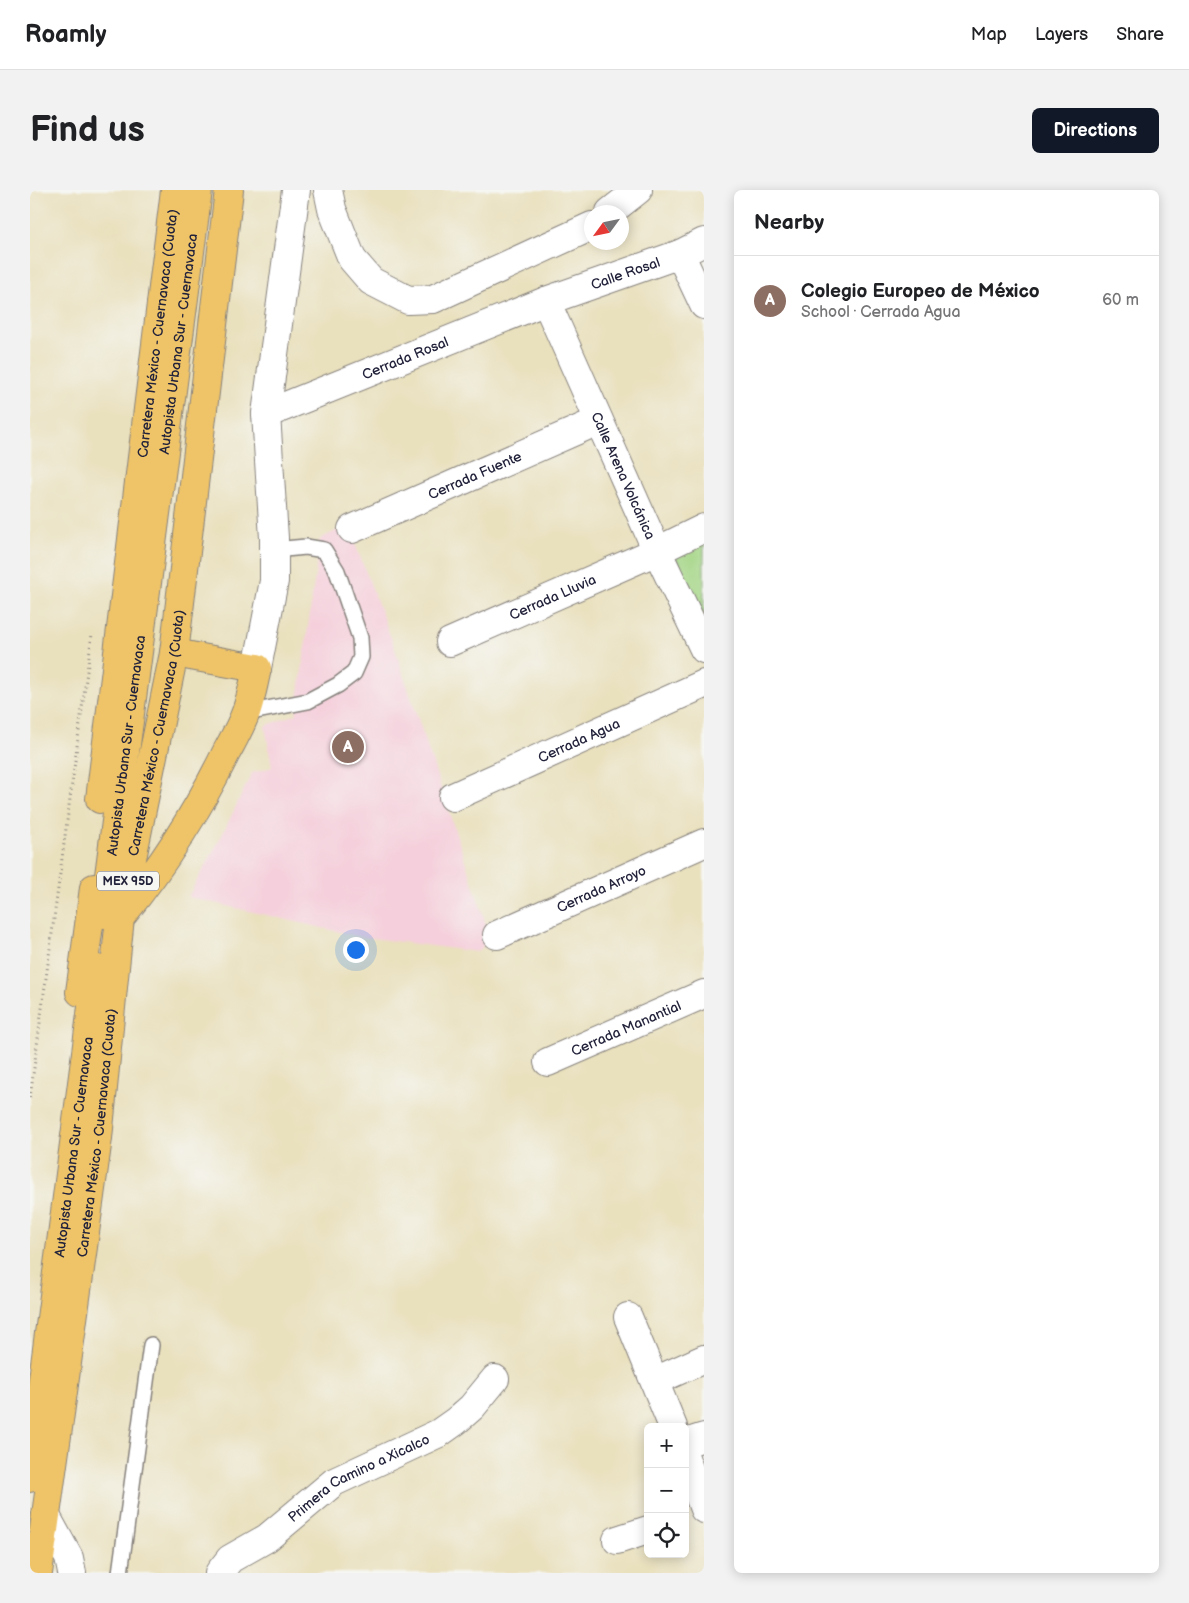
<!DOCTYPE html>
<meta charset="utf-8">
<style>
:root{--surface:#fff;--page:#f2f2f2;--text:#202124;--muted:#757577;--line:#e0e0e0;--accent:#111827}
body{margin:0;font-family:"Balsamiq Sans",sans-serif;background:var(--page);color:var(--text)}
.controls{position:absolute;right:15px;bottom:15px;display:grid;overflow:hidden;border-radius:8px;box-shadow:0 2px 12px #0003}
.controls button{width:45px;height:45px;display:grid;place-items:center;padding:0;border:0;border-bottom:1px solid var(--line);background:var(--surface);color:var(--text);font:25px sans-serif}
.compass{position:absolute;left:554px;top:15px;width:45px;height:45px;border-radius:50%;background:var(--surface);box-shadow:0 2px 12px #0003;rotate:237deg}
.you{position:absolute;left:325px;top:759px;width:18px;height:18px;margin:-12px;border:4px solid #fff;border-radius:50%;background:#1a73e8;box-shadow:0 0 0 8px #1a73e833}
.badge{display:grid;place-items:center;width:32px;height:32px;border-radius:50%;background:var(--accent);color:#fff;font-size:16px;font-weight:700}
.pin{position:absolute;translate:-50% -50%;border:2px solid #fff;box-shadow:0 1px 5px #0006}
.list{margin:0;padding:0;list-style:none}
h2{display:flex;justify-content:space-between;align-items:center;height:65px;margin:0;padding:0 20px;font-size:21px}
h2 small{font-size:16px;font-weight:400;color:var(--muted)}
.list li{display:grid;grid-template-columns:32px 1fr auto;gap:15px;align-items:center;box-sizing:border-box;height:90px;padding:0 20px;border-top:1px solid var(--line)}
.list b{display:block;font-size:19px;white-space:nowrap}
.list p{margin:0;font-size:16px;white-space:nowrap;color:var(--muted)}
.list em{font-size:16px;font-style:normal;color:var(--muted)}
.icon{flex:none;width:28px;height:28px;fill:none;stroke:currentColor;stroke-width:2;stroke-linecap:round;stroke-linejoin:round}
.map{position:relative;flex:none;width:674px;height:1383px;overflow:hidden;border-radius:8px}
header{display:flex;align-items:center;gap:30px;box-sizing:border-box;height:70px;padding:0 25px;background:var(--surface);border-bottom:1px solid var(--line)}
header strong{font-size:24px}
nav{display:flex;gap:28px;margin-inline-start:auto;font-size:18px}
.intro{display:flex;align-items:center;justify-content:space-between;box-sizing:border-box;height:120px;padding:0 30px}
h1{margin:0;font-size:35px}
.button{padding:12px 22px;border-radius:8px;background:var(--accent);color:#fff;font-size:18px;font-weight:700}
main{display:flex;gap:30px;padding:0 30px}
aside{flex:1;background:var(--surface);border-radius:8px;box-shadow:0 2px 12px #0003}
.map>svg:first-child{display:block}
.built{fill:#f5cfdb}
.green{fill:#a2d483;stroke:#627b5f}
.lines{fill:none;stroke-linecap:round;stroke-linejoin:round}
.lane-casing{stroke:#86817c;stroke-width:18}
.street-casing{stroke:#86817c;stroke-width:30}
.highway-casing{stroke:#86817c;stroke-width:30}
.path{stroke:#86817c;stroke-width:3;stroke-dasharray:1 4;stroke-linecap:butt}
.lane{stroke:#fff;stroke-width:15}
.street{stroke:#fff;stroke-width:28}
.highway{stroke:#efc469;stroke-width:28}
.labels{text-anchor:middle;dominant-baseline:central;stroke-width:4;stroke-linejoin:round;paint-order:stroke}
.shield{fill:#f6f6f2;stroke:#626272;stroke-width:1}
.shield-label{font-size:12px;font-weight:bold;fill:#22223b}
.street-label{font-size:14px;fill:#22223b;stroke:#f6f6f2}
</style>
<header>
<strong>Roamly</strong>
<nav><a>Map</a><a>Layers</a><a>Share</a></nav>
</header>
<div class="intro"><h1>Find us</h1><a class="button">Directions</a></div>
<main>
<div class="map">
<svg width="674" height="1383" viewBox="0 0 674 1383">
<rect width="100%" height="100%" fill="#f6f6f2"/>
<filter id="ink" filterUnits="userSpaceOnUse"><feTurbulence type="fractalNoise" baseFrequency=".02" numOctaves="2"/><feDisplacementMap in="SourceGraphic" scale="10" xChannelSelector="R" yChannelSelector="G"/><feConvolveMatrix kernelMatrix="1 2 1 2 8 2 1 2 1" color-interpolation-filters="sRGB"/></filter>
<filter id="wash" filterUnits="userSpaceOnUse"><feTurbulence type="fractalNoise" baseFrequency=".0096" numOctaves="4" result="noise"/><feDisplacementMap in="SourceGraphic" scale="20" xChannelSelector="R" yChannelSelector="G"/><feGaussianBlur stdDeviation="1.12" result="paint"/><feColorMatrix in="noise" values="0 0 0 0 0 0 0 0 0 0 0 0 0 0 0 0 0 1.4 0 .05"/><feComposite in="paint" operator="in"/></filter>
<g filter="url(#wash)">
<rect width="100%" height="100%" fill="#e9e0bd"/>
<path class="built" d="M318,335L363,453L461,749L447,762L327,746L158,707L191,647L222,583L242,577L235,536L266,524L290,349Z"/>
<path class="green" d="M674,345V426L642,360Z"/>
</g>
<g filter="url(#ink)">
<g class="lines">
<g class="lane-casing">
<path id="lane" d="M216,523L278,511L308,495L324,483L331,467L330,448L307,381L294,360L276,357L244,360
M90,1383L121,1155"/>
</g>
<g class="street-casing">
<g id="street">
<path d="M298,0L302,19L322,69L341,91L378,110L403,109L562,36"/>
<path d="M580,22L608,0"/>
<path d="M650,64L674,115"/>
<path id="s1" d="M516,111L627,361L674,459"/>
<path id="s2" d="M236,224L516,111L650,64L674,52"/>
<path id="s3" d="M322,339L568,231"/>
<path id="s4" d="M420,452L627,361L674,338"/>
<path d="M227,478L244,391V348L236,224L266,0"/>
<path id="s5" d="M423,607L674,494"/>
<path id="s6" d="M467,745L674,653"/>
<path id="s7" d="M518,872L674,804"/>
<path d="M598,1127L643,1237"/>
<path d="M625,1191L674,1169"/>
<path d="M655,1253L674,1247"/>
<path d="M655,1268L674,1319"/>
<path d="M16,1326L39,1368L42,1383"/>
<path d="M587,1350L618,1340"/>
<path id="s8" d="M189,1383L200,1369L237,1348L304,1292L409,1243L426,1231L442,1217L465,1189"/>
</g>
</g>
<g class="highway-casing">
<g id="highway">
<path id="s9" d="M70,609L145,0"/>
<path d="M94,723C134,674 168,620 196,563C203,550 211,536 216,522C221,508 224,493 227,478L144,463"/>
<path id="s10" d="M74,724L168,0"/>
<path d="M50,802L64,698"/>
<path id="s11" d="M0,1288L67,779"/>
<path id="s12" d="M8,1383L68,948L90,727L144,463L199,0"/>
</g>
</g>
<path class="path" d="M0,908L62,444"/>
<use href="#lane" class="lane"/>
<use href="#street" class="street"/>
<use href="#highway" class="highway"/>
</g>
</g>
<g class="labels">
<rect class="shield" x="67" y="681.5" width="62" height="19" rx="4"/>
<g class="shield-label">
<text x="98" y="691">MEX 95D</text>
</g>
<g class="street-label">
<text stroke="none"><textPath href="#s2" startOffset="386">Calle Rosal</textPath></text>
<text stroke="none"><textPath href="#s9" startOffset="469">Carretera México - Cuernavaca (Cuota)</textPath></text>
<text stroke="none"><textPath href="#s10" startOffset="575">Autopista Urbana Sur - Cuernavaca</textPath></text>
<text stroke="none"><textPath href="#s2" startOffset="150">Cerrada Rosal</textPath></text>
<text stroke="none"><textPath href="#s3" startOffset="134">Cerrada Fuente</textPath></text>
<text stroke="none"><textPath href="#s1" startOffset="191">Calle Arena Volcánica</textPath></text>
<text stroke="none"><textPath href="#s4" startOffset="112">Cerrada Lluvia</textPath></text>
<text stroke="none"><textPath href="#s12" startOffset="849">Carretera México - Cuernavaca (Cuota)</textPath></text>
<text stroke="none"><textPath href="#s5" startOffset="138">Cerrada Agua</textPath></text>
<text stroke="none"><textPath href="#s10" startOffset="170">Autopista Urbana Sur - Cuernavaca</textPath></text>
<text stroke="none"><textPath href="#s6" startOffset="114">Cerrada Arroyo</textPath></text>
<text stroke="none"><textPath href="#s7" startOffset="85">Cerrada Manantial</textPath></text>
<text stroke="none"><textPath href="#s12" startOffset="444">Carretera México - Cuernavaca (Cuota)</textPath></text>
<text stroke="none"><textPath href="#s11" startOffset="334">Autopista Urbana Sur - Cuernavaca</textPath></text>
<text stroke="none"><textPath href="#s8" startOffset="171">Primera Camino a Xicalco</textPath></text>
</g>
</g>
</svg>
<div class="controls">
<button>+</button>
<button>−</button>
<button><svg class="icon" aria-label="locate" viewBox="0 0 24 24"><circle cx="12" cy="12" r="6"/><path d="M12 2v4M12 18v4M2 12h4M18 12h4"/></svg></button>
</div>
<svg class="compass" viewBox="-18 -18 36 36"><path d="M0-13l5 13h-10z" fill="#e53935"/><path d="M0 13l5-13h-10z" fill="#757577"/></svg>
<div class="you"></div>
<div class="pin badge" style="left:318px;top:557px;background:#8d6e63">A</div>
</div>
<aside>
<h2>Nearby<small></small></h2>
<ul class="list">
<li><span class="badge" style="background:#8d6e63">A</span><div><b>Colegio Europeo de México</b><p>School · Cerrada Agua</p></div><em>60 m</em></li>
</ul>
</aside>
</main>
